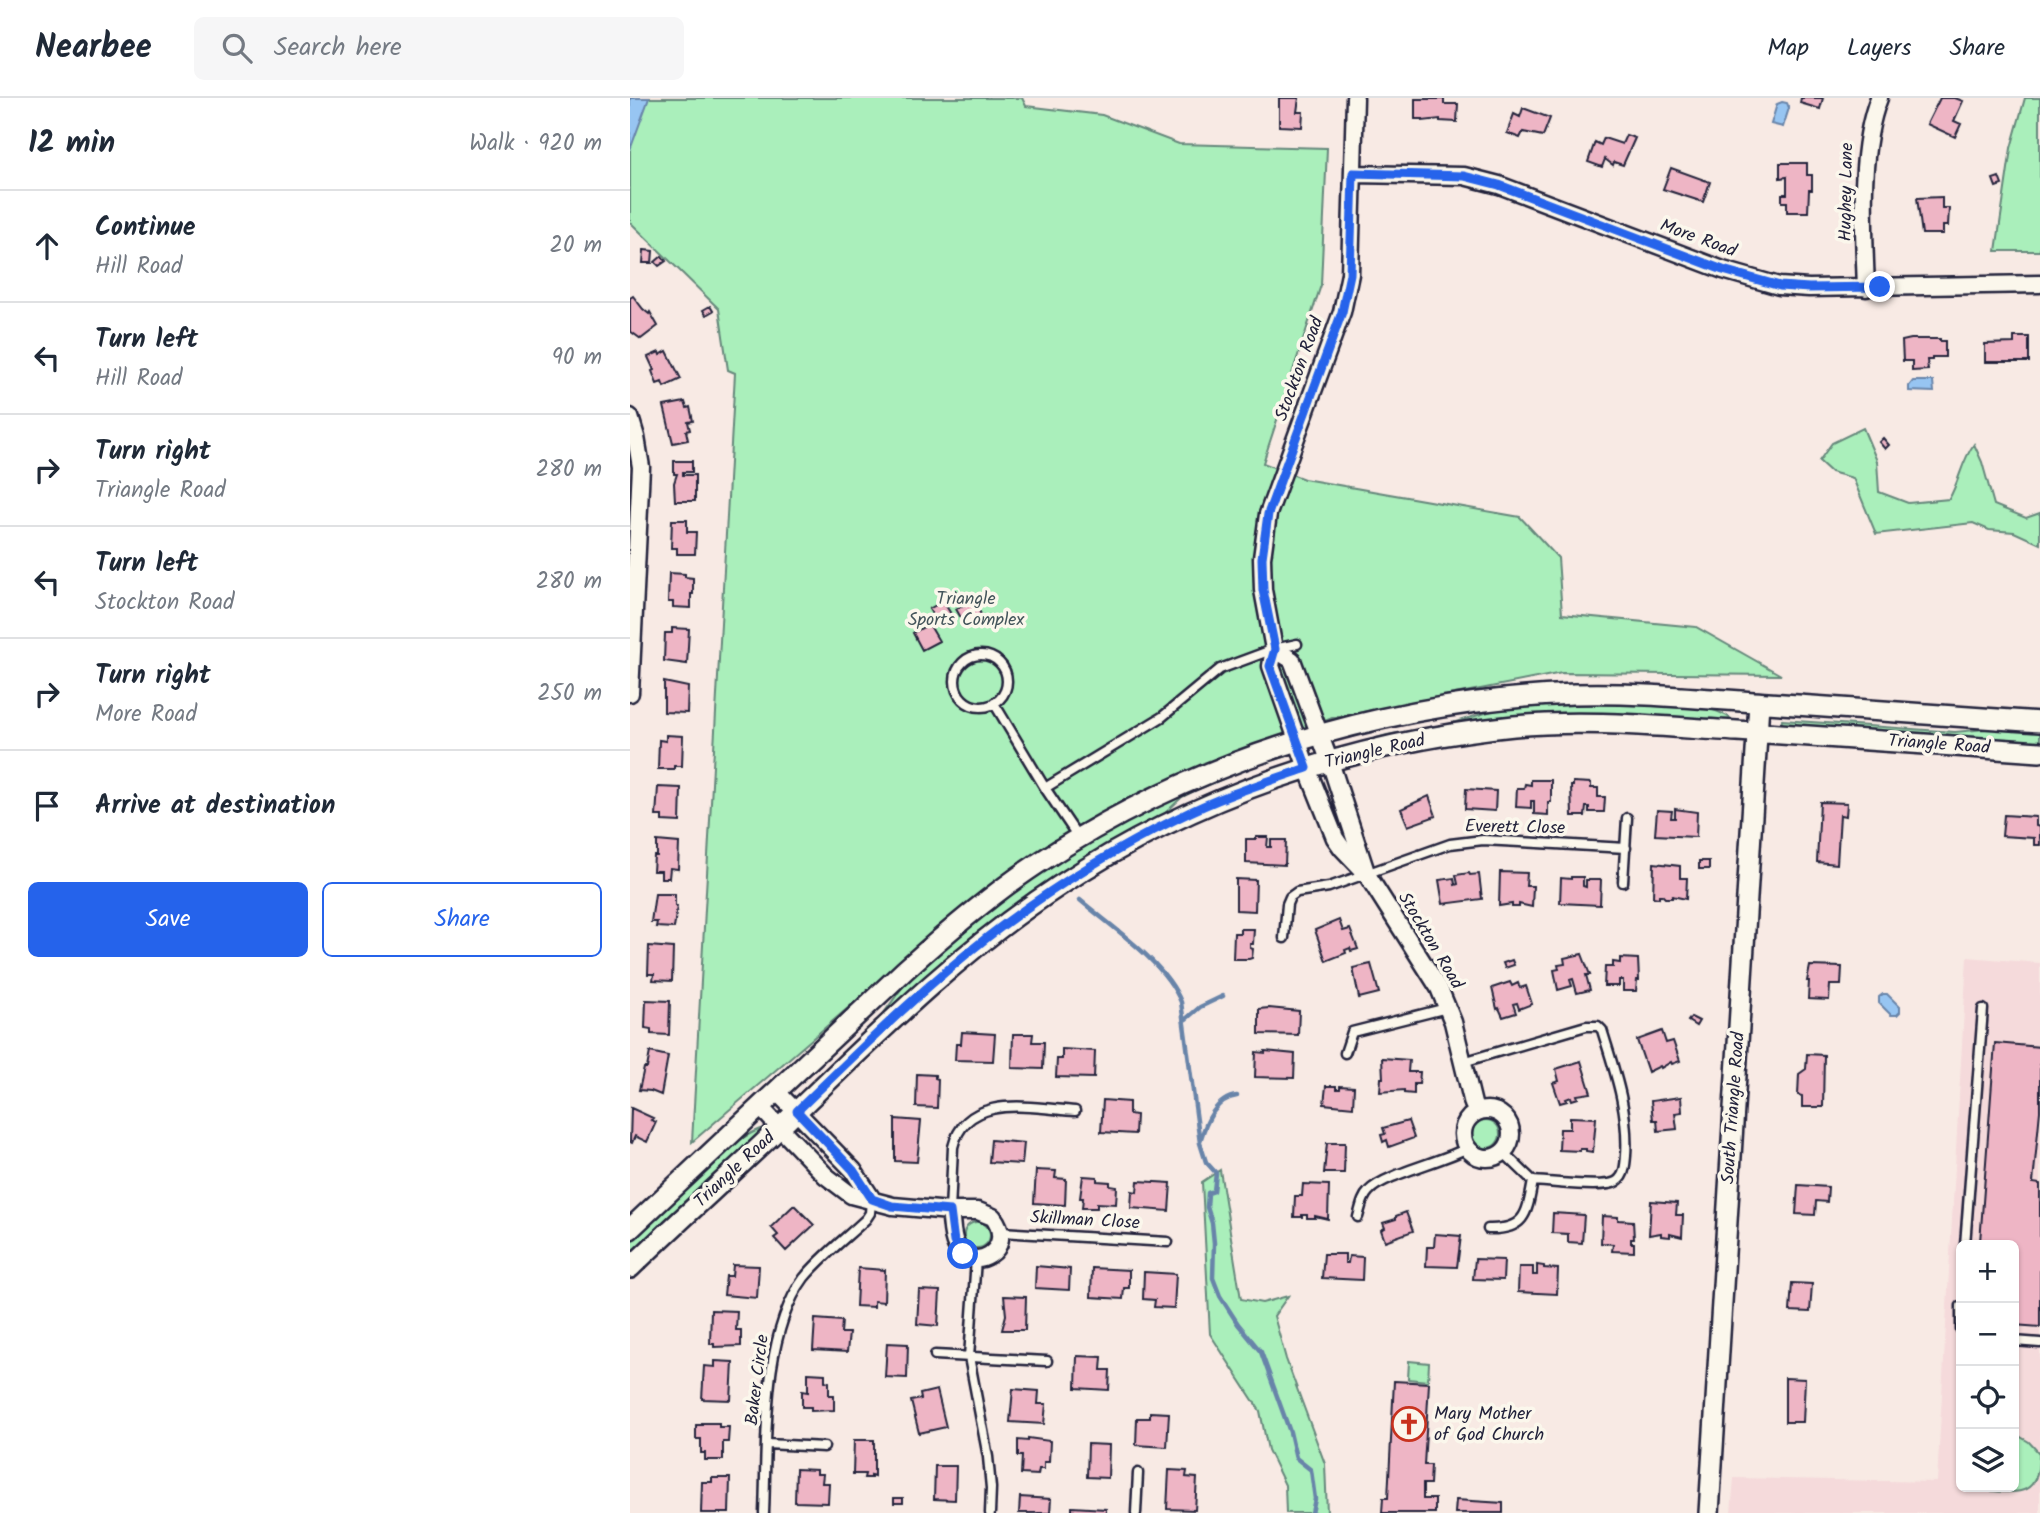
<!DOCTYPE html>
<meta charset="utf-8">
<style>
:root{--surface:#fff;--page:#f6f6f7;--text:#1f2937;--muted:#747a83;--line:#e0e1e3;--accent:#2563eb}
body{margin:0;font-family:Kalam,sans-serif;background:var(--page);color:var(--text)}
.controls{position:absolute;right:21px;bottom:21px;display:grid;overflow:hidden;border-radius:10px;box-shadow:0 2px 5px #0004}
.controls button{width:63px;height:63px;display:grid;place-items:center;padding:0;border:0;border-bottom:2px solid var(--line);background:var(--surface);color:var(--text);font:35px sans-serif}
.stop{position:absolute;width:21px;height:21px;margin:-16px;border:5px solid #2563eb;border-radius:50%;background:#fff}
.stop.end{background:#2563eb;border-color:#fff;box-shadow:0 2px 7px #0008}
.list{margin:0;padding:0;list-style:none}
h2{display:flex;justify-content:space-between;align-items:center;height:91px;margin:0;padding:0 28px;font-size:30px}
h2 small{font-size:23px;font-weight:400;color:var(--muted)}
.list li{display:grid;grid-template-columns:46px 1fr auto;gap:21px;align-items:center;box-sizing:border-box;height:112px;padding:0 28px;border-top:2px solid var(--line)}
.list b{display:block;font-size:26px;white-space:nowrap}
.list p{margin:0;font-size:23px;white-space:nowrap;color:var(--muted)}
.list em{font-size:23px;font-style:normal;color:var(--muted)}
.actions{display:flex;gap:14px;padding:21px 28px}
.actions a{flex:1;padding:16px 0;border:2px solid var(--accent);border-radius:10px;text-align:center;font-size:24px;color:var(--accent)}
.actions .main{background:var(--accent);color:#fff}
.icon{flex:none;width:38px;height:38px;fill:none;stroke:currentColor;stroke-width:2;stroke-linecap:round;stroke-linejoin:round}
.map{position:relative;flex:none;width:1410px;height:1415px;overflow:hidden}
header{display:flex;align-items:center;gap:42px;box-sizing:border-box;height:98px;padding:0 35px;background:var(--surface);border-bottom:2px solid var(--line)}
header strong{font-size:33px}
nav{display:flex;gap:38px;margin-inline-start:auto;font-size:24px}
.search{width:490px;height:63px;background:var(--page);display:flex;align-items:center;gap:18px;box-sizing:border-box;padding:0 24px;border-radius:10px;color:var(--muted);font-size:26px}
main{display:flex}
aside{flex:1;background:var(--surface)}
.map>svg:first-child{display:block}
.built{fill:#f5dadb;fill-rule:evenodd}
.green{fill:#aaefbb;stroke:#66887b;stroke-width:2}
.water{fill:#97c5f2;stroke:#6884a9;stroke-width:2}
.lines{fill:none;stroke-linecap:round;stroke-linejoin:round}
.stream{stroke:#6884a9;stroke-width:4.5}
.building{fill:#eeb5c5;stroke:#22223b;stroke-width:2}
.service-casing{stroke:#22223b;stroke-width:13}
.minor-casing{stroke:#22223b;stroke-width:21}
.tertiary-casing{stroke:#22223b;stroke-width:24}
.service{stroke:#fbf7ec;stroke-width:8}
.minor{stroke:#fbf7ec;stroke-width:16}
.tertiary{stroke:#fbf7ec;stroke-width:19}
.route{stroke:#2563eb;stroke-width:9}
.labels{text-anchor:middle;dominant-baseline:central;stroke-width:7;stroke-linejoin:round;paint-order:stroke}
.street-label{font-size:18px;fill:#22223b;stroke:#fbf7ec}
.park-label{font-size:18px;fill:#44555b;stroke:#fbf7ec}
.poi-label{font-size:18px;fill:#22223b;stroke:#fbf7ec;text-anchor:start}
</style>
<header>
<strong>Nearbee</strong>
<div class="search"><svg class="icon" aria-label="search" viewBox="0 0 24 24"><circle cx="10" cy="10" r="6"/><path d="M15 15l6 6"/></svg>Search here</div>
<nav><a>Map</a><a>Layers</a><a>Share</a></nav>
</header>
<main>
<aside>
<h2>12 min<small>Walk · 920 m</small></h2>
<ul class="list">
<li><svg class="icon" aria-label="ahead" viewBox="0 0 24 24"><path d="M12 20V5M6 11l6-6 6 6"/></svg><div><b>Continue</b><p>Hill Road</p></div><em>20 m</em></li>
<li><svg class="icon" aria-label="left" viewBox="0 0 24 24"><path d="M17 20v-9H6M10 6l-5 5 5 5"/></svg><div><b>Turn left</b><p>Hill Road</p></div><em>90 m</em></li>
<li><svg class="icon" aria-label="right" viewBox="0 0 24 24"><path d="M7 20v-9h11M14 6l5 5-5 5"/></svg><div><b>Turn right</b><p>Triangle Road</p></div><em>280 m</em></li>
<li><svg class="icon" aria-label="left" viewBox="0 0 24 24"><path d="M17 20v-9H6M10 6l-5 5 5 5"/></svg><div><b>Turn left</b><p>Stockton Road</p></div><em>280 m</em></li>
<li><svg class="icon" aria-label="right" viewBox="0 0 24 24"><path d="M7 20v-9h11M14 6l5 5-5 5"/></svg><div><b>Turn right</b><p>More Road</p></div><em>250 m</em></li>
<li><svg class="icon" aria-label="arrive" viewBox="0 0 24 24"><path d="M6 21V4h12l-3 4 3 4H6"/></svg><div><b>Arrive at destination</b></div></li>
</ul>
<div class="actions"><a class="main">Save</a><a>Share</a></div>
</aside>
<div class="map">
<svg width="1410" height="1415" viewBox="0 0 1410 1415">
<rect width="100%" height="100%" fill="#f8eae4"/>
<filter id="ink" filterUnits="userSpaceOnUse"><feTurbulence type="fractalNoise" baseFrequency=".0143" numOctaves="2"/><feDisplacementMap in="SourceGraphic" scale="14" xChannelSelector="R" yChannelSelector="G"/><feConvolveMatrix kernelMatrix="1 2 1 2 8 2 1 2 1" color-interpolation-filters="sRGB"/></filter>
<g filter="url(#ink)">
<path class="built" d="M1337,859L1410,865V1415H1101L1104,1380L1307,1384ZM1331,1147H1384V1389H1331Z"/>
<path class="green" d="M0,0H392L396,8L472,17L549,46L697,50L691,187L633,365L674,381L890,419L928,460L932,516L1066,529L1151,577L932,575L702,620L458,722L311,830L62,1044L105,275L98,272L89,211L0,124Z
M1395,0H1410V153H1366L1381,50Z
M1233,330L1247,363L1249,394L1278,405L1319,401C1330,382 1331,364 1344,346L1352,364L1364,407L1396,420L1410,415V446L1384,434L1359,432L1343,425L1246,436L1223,380L1201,374L1189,363L1202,345Z
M996,604C1027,606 1079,602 1104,623L1044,620L708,651L757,637L819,626L875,609L933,605Z
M1152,622L1325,634L1366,630L1410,633V646L1151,626Z
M657,656L658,658L619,670L564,693L552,699L530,720L425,780L172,998L171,996C195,973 221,951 244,927C258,912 267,894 280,880C377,780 524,695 657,656Z
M842 1036a14 14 0 1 1 28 0a14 14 0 1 1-28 0Z
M135,1030L0,1159V1141C31,1112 97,1039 135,1030Z
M590,1072L611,1201L632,1205L658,1198L644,1218L656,1261L695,1366L697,1415H656L655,1387L638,1352L630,1313L580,1236L572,1084Z
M334 1137a13 13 0 1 1 26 0a13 13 0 1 1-26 0Z
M779,1263L799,1265L798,1283L778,1281Z
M1384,1335L1399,1344L1409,1355C1410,1401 1387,1395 1352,1392L1349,1389H1384Z"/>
<path class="water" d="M0,0H19L0,52Z
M1152,4L1157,5L1159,10L1153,29L1141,26L1147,6Z
M1283,283H1303L1304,294L1279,293V288Z
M1253,896H1257L1270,909V914L1267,917H1261L1249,905V899Z"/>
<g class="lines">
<path class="stream" d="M450,802C483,830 535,864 551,904L570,1045L576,1064L586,1075L584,1093L578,1095L577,1109L582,1125L584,1145L583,1180L590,1198L608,1226L631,1254L660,1334L666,1360L681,1372L685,1401L682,1415
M556,921L570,909L593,898
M570,1043C576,1024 586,1000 607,998"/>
</g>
<path class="building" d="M649,0H669L667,14H673L672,29L649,28Z
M1171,0H1193L1190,11L1170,5Z
M1310,0H1325L1333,3L1324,23L1331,26L1325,39L1297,26Z
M785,1H814V6H828L827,24L810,23V21L793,23V21H785Z
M893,10L920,20L913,38L893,34L890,40L877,35L884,16L890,19Z
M996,37L1005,40L993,67L984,64L983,67L975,61L972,69L958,64L965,44L971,47L974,40L992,46Z
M1150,65H1177V77H1182V92H1179L1178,114H1157V104H1152V96H1157V79L1150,80Z
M1041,70L1080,84L1073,104L1033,91Z
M1369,79L1372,87L1366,89L1363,81Z
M1312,99V110H1319L1318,128H1313V136H1292L1287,100Z
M14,152L23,153L22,165H13Z
M32,158L36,163L29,168L25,164Z
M3,198L13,211L19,216L20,214L28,228L11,241L0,233V200Z
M80,208L83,213L76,217L73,212Z
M1384,239H1399V264H1355V246L1384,245Z
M1281,241H1310V243H1315V259H1302V262H1297L1298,272L1282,273V263H1273L1272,243Z
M37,253L51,281L34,289L32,284L27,286L22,273L24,272L18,259L29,254L30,257Z
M55,304L57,310L60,309L63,323L58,324L60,332L56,333L58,342L43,345L34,308Z
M1253,340L1259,347L1255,351L1249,344Z
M44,363H62V374H53V377H65V403H45L44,385L47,376H44Z
M42,422H57V434H66L65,456H47V450H41Z
M39,475L55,476V479L63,480V496H61V510L43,509V504H38Z
M343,502L352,518L335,527L326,511Z
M313,503L321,516L307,524L299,511Z
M299,526L309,543L292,552L283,535Z
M42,530L59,531L57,566L34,563L35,535H42Z
M34,584L58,589L57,615L34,614Z
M36,637L53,638L52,668H44V671H28L29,642L36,643Z
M901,682H921V704H918V717L904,716V703H901V710L886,709L887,690H894L895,686L901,687Z
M943,684L961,685V690H968V699H975L974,714H959V709H956L955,718H942L941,688H943Z
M28,689L51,690L50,724L32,723V718H26Z
M836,691L866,693L865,713L835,711Z
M799,698L806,718L778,728L771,711Z
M1190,704L1217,705L1216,718L1210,717L1207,766L1187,764Z
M1045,711L1067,714L1066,739L1025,737L1027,712L1042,713L1041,720H1045Z
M1374,717L1406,719V728L1410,729V747H1404V740L1372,738Z
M626,739H638L637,749H641V742H656L655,767L616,765V741H626Z
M27,743L49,745L48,771L40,770L39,780H31V773H23L24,758H27Z
M1069,763H1079V771H1069Z
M1024,765L1050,768V780H1057L1056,801L1042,798V800H1035L1032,797H1029V800L1023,799Z
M870,774L897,775L896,788H903L902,809L889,806V809H882V806L869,808Z
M839,775L840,777L849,776L852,801L813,806L809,782L824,780L825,787L828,786L826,777Z
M941,779H953V788L956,789V782H971L970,807L930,805L931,780L941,781Z
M606,781L626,782L625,813L606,812Z
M25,796H45V808H47L44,830L26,829L27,824H21Z
M709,822L713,833L720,831L728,851L721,853L720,850L715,852L716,855L696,863L685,832Z
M610,831H624L623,846H620V850L623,851L622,860L619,861H603L604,835H610Z
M19,848L43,850L42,883L23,882L24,876H18Z
M952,856L960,877H956L960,892L947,895L943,881L940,882L942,888L928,892L924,872L929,871L928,867L935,866L934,860Z
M990,860L1008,861L1009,882H1007L1006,893H993V882H989V888H974L975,869H983V864L990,865Z
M882,862L884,867L875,870L873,865Z
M741,866L749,895L729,900L723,870Z
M1180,868L1212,869L1211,887H1200L1199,902L1178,901L1179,883H1177Z
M880,884L882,888L888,885L890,890L896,888L902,906L889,911L887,905L883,906L886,915L873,919L869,910L867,911L862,890Z
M16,902L40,903L39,937L21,936V931L15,930Z
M639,910L669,913L668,937L629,936V911Z
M1061,919L1069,923L1066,928L1058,923Z
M1032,933L1036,945L1043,943L1050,963L1042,966L1041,964L1031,970L1030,968L1018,974L1007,942Z
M332,934L365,936L363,963L325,962L326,946H331Z
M383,936H403L402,944H414L413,971L382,970Z
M1365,945L1410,949V1013L1403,1085L1410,1086V1229L1384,1227V1147L1350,1144Z
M432,951L465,953L464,980L426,979L427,961H432Z
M635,953L665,956L664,980L625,979L626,954L635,955Z
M20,954L38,958L31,997L21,993L9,992L14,970H17Z
M1177,956L1194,957L1193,1009H1172V998L1168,997L1169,976L1176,971Z
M752,960L779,962L778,974H790L789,986H784V996L774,995V992L750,994L751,980H753Z
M951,963L961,995L947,997L948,1000L942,1002L941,999L936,1001L937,1003L930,1005L923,985L929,983L926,971Z
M287,976L305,977V980L308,981L307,1010L286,1009Z
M696,988H706V991H710V988L724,989L723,1009L694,1006Z
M1051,999L1052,1014L1045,1015L1047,1031L1028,1033L1027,1022H1023L1021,1003Z
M473,1002L499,1004V1016L506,1017L505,1036L471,1034Z
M1,1010L23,1020L21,1022L26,1024L17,1044L5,1038L2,1045L0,1044Z
M940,1019L966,1020L963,1054L956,1053V1051H950V1053L929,1052L930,1031H940Z
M265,1021L291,1023L287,1064L265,1063Z
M778,1023L784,1040L759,1049L757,1042L753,1044L751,1037L755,1036L753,1030Z
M361,1042L394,1045L392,1066L359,1064Z
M697,1045H715L714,1075H694Z
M406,1072L426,1073L425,1080L436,1081L435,1107L404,1105Z
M453,1078L467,1079V1083L480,1084V1088L487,1089L486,1106L467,1105V1110H452L453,1100H450Z
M508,1083L541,1085L539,1113L501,1110L502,1093L507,1094Z
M673,1086L699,1087L698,1121L685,1118V1120H677V1117H672V1119H664L665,1098H672Z
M1168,1087L1198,1089L1197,1104L1186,1103L1185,1117L1166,1116Z
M1021,1103L1047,1105L1046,1117H1053L1052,1139L1040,1136V1139L1031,1138V1135L1019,1137Z
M164,1107L184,1127L156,1153L144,1140L148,1137L141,1129Z
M776,1114L783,1133L755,1143L751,1132L755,1130L753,1125L766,1121V1118Z
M923,1115L954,1117L952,1145L938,1144V1136L922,1135Z
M972,1118L988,1119V1122L1003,1123L1004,1141H1001V1145H1004V1154L982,1153L983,1146L971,1145Z
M805,1136L831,1138L827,1169L796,1168L797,1149H804Z
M694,1156H715V1165H718L719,1158L733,1159L732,1182L692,1180Z
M845,1161L874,1162L873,1182L843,1181Z
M103,1167L129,1168L127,1200L94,1197L96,1178H102Z
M907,1167L914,1168V1170L928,1171L927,1196L888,1194L889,1169H903V1177H907Z
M406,1168L440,1171L439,1192L405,1190Z
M228,1170L255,1172L254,1204L244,1203V1209L226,1208Z
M462,1170L499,1172V1190H494L493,1201L461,1199Z
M514,1174L546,1176L544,1210L524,1209L525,1202L513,1201Z
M1162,1185L1182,1186L1180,1214L1160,1213Z
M289,1192L310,1193L308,1228L287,1226Z
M374,1198L396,1199L395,1232H372L376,1217Z
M81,1212L107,1213L106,1232H111V1248L84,1249V1246H80Z
M185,1221L212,1223L211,1235H219L217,1254L183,1252Z
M257,1245L278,1246L277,1280L255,1279Z
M447,1258L472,1259L471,1272H480L479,1292L446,1290Z
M85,1263L103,1264L101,1302L72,1301L74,1268L85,1269Z
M178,1275L195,1276V1283L199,1284V1297H204V1312L181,1313V1309H172V1293L178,1294Z
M1155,1280L1175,1281L1173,1324H1155Z
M764,1283L799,1285L794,1367H801L800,1386H793V1401H805V1415H752L753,1400H758Z
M383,1291L409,1293L408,1306H416L414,1326L380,1324Z
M307,1292L316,1329L289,1335L281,1303L291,1301L290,1296Z
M520,1314L539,1315L537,1349L506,1347L507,1320H520Z
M72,1325H89V1329H99L98,1344H93V1362H75V1355H71V1341H66V1327H72Z
M398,1340L420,1343L419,1364H414V1371H409L408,1377L391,1376L392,1358H388V1342L398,1343Z
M224,1342H244V1378L241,1377V1380H234L235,1376H223Z
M458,1346L479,1347L478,1380L457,1379Z
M305,1368H326L325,1402L304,1401Z
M166,1371L187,1372V1376H193L192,1385H199L198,1405L165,1404Z
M539,1372L557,1373L556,1379L567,1380L565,1412L537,1411Z
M82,1380H100L99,1415H71L72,1384H82Z
M390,1399L421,1401L420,1415H389Z
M264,1400H273V1405H264Z
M826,1402L873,1405V1415H825Z
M442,1409L476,1411V1415H442Z"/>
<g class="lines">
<g class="service-casing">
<path id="service" d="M325 583a26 26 0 1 1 52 0a26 26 0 1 1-52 0Z
M364,605L415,690L448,739
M415,690L532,619L590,571L644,551L667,546
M993,784L997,720
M654,840L657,806L660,799L667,794L699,789L820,746L853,742L996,750
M715,955L722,934L817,910
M833,964L956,928H968L972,932C985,974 999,1013 996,1058C995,1068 995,1081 983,1085C967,1090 921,1084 903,1083L873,1054
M320,1113L323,1049C336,994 402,1010 445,1013
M728,1119C731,1109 732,1100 739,1093C753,1077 814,1063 837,1050
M858,1131C896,1132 897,1115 903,1083
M371,1134L538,1144
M1335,1147L1353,911
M346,1161L339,1259L358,1359L361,1390L360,1415
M1331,1208V1232
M1384,1243L1410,1245
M305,1257L417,1263
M137,1346L194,1349
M134,1415C137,1345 131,1238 174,1180C192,1158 216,1140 236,1121L240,1115L241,1102
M506,1415L508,1375"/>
</g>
<g class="minor-casing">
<path id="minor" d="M725,0L720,176L712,214L638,416L632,460L633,492L644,551L641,568L677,670L705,740L712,750L736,775L809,890L823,924L843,1006L847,1014
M723,76L834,78L869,87L1093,172L1149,188L1179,190L1410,186
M1236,190C1234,132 1228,53 1249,0
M0,319L6,339L11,369L0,595
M644,551L662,562L702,670L735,771
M146,993L223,1072L242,1101
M130,1009L196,1078L221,1097L263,1108L320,1113C322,1124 321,1137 326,1147C341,1178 388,1152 363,1119L348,1113H320
M833 1036a24 24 0 1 1 48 0a24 24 0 1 1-48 0Z"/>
</g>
<g class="tertiary-casing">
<path id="tertiary" d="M0,1131L275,872C317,834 360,797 407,766C566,661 754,603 944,596C1009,594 1073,601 1138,605C1228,612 1319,618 1410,624
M0,1170C56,1116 114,1065 169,1011C251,932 333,851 429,788C564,698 723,644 884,628C958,621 1033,629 1107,633C1208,640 1309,647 1410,654
M1079,1415L1129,605"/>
</g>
<use href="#service" class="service"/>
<use href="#minor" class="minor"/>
<use href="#tertiary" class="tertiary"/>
</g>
</g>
<g class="lines" filter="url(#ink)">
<path class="route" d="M333,1156L324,1144L320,1113L262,1108L242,1101L223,1072L167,1013C229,953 291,891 359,838C418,792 481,753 548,720C589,699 633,685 677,670L640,568L645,551L633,492L632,460L638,416L712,214L720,176L723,75L834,78L869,87L1093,172L1150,188L1179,190L1250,189"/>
</g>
<defs>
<g id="church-ring" transform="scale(1.75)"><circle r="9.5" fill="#fbf7ec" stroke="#c8321e" stroke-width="1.5"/><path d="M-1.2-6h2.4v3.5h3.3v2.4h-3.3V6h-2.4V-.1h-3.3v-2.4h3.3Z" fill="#c8321e"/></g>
</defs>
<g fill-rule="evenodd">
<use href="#church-ring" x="779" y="1326"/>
</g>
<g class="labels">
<g class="street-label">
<text transform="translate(1217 94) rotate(-89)">Hughey Lane</text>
<text transform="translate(1068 141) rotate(20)">More Road</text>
<text transform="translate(670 271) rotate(-70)">Stockton Road</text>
<text transform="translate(1309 647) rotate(4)">Triangle Road</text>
<text transform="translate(745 654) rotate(-13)">Triangle Road</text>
<text transform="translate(885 730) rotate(1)">Everett Close</text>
<text transform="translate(800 843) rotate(59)">Stockton Road</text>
<text transform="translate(1104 1010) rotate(-86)">South Triangle Road</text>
<text transform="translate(105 1072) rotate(-43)">Triangle Road</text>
<text transform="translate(455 1123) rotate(3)">Skillman Close</text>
<text transform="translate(128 1282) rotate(-83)">Baker Circle</text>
</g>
<g class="park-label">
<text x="336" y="501">Triangle<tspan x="336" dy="21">Sports Complex</tspan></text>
</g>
<g class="poi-label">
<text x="804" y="1316">Mary Mother<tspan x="804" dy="21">of God Church</tspan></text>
</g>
</g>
</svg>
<div class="controls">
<button>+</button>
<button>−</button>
<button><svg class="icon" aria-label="locate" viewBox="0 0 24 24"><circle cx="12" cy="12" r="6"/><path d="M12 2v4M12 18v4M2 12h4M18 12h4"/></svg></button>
<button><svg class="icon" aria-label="layers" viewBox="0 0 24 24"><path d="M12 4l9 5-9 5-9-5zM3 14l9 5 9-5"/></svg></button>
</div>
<div class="stop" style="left:333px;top:1156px"></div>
<div class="stop end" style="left:1250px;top:189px"></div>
</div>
</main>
